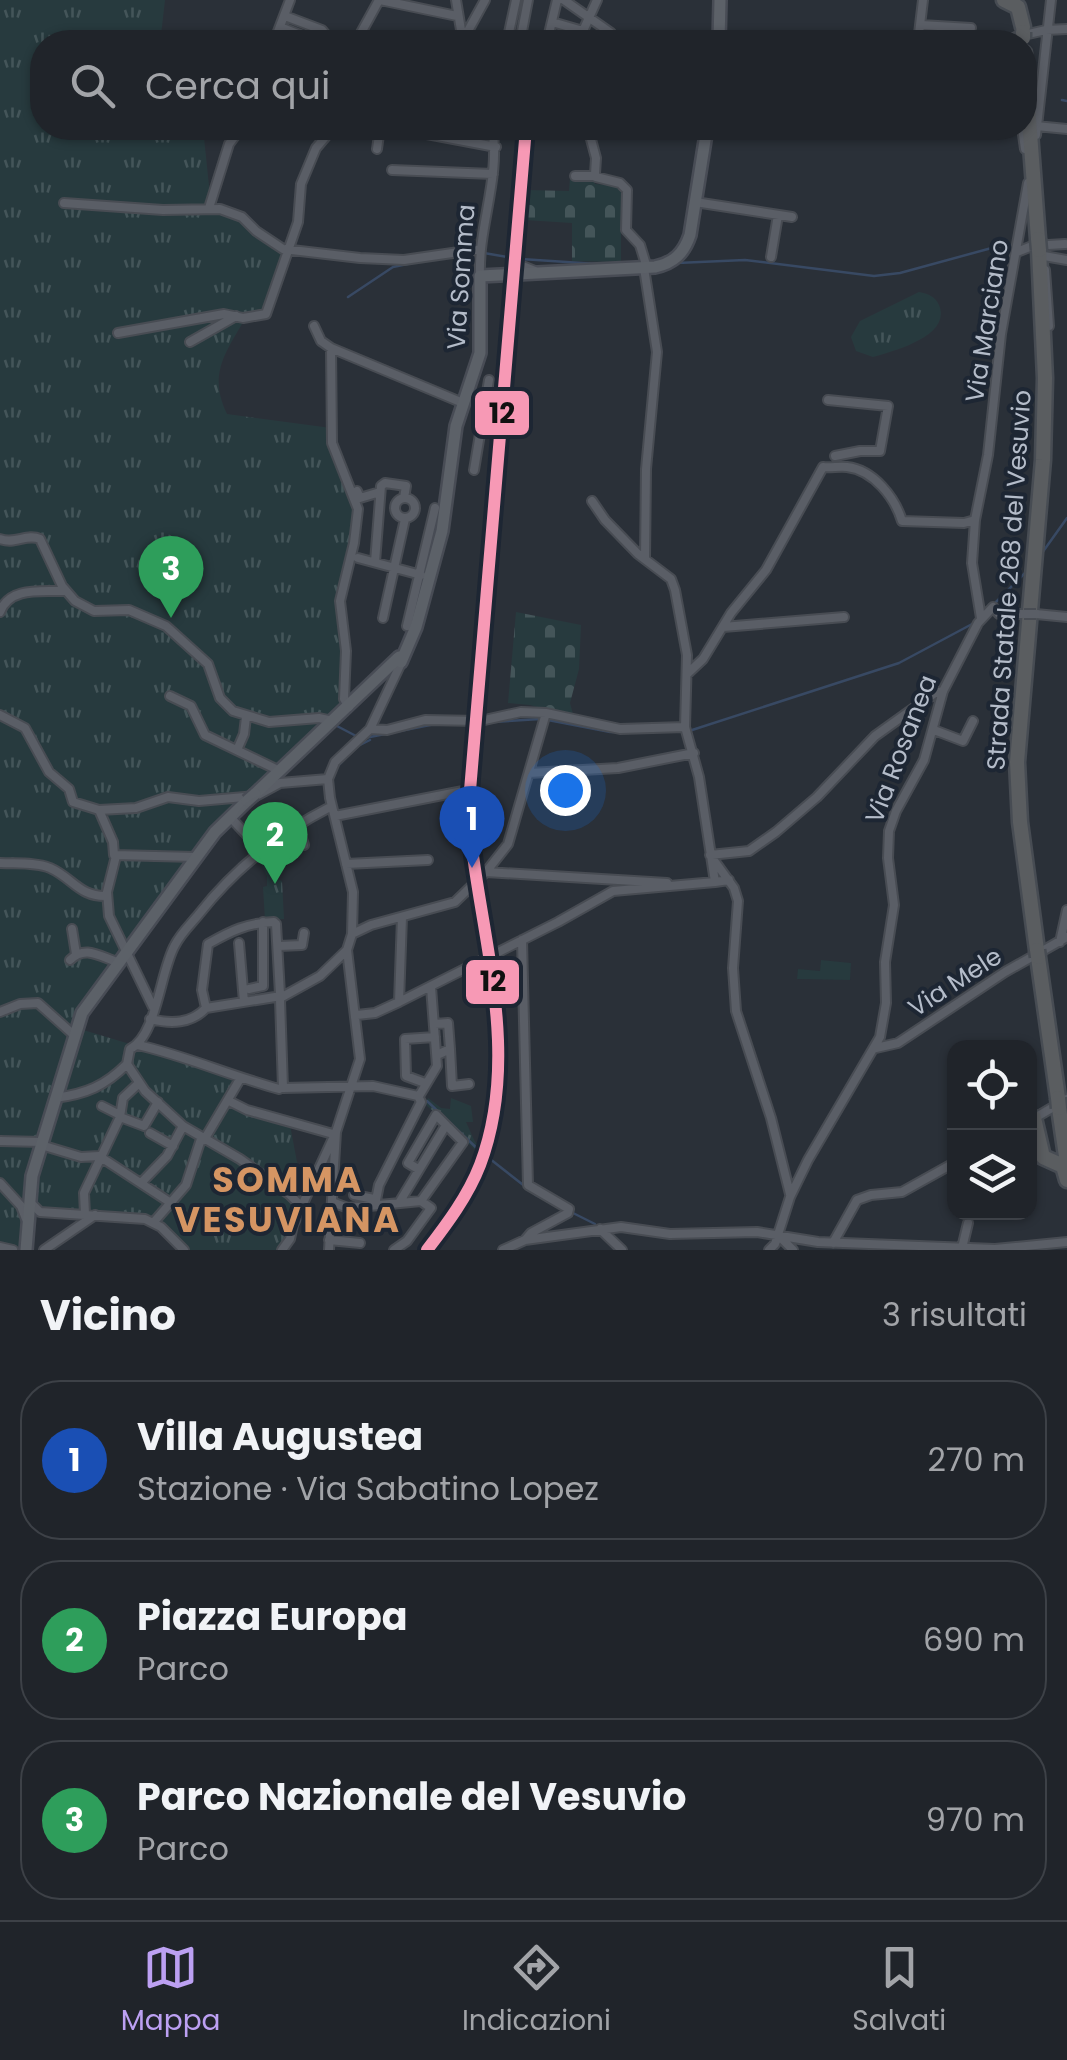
<!DOCTYPE html>
<html lang="it">
<meta charset="utf-8">
<style>
:root{--surface:#20242a;--page:#2d3036;--text:#f1f3f6;--muted:#a2a4a8;--line:#3d4147;--accent:#bca0f2}
body{margin:0;font-family:Poppins,sans-serif;background:var(--page);color:var(--text)}
.controls{position:absolute;right:30px;bottom:30px;display:grid;overflow:hidden;border-radius:20px;box-shadow:0 2px 8px #0004}
.controls button{width:90px;height:90px;display:grid;place-items:center;padding:0;border:0;border-bottom:2px solid var(--line);background:var(--surface);color:var(--text);font:50px sans-serif}
.you{position:absolute;left:565px;top:790px;width:35px;height:35px;margin:-25px;border:8px solid #fff;border-radius:50%;background:#1a73e8;box-shadow:0 0 0 15px #1a73e833}
.badge{display:grid;place-items:center;width:65px;height:65px;border-radius:50%;background:var(--accent);color:#fff;font-size:32px;font-weight:700}
.pin{position:absolute;translate:-50% -82px;filter:drop-shadow(0 2px 5px #0008)}
.pin::after{content:'';position:absolute;top:52px;width:35px;height:30px;background:inherit;clip-path:polygon(0 0,100% 0,50% 100%)}
.list{margin:0;padding:0;list-style:none}
h2{display:flex;justify-content:space-between;align-items:center;height:130px;margin:0;padding:0 40px;font-size:42px}
h2 small{font-size:32px;font-weight:400;color:var(--muted)}
.list li{display:grid;grid-template-columns:65px 1fr auto;gap:30px;align-items:center;box-sizing:border-box;height:160px;margin:0 20px 20px;padding:0 20px;border:2px solid var(--line);border-radius:40px}
.list b{display:block;font-size:38px;white-space:nowrap}
.list p{margin:0;font-size:32px;white-space:nowrap;color:var(--muted)}
.list em{font-size:32px;font-style:normal;color:var(--muted)}
.icon{flex:none;width:55px;height:55px;fill:none;stroke:currentColor;stroke-width:2;stroke-linecap:round;stroke-linejoin:round}
.map{position:relative;flex:none;width:1067px;height:1250px;overflow:hidden}
.search{position:absolute;background:var(--surface);box-shadow:0 2px 8px #0004;left:30px;right:30px;top:30px;height:110px;display:flex;align-items:center;gap:25px;box-sizing:border-box;padding:0 35px;border-radius:40px;color:var(--muted);font-size:38px}
.sheet{height:670px;background:var(--surface)}
nav{display:flex;justify-content:space-around;align-items:center;box-sizing:border-box;height:140px;border-top:2px solid var(--line);background:var(--surface);font-size:28px;color:var(--muted)}
nav a{display:grid;justify-items:center;gap:5px}
nav .on{color:var(--accent)}
.map>svg:first-child{display:block}
.grass{fill:url(#grass-tufts)}
.cemetery{fill:url(#cemetery-stones)}
.garden{fill:#273a3e}
.lines{fill:none;stroke-linecap:round;stroke-linejoin:round}
.stream{stroke:#384963;stroke-width:2.5}
.minor-casing{stroke:#484c53;stroke-width:12}
.major-casing{stroke:#484c55;stroke-width:16}
.highway-casing{stroke:#474c53;stroke-width:19}
.minor{stroke:#5a5e66;stroke-width:8}
.major{stroke:#5c6168;stroke-width:11}
.highway{stroke:#5a5d60;stroke-width:14}
.minor-bridge-casing{stroke:#484c53;stroke-width:12;stroke-linecap:butt}
.major-bridge-casing{stroke:#484c55;stroke-width:16;stroke-linecap:butt}
.highway-bridge-casing{stroke:#474c53;stroke-width:19;stroke-linecap:butt}
.minor-bridge{stroke:#5a5e66;stroke-width:8}
.major-bridge{stroke:#5c6168;stroke-width:11}
.highway-bridge{stroke:#5a5d60;stroke-width:14}
.rail-1-casing{stroke:#1d2633;stroke-width:20}
.rail-1{stroke:#f799b5;stroke-width:12}
.labels{text-anchor:middle;dominant-baseline:central;stroke-width:8;stroke-linejoin:round;paint-order:stroke}
.street-label{font-size:25px;fill:#b4bcc9;stroke:#1d2633}
.district-label{font-size:35px;font-weight:bold;letter-spacing:2.5px;fill:#d59563;stroke:#1d2633}
.line-badge{stroke:#1d2633;stroke-width:4}
.pale-badge-label{font-size:28px;text-anchor:middle;font-weight:bold;fill:#111}
</style>
<div class="map">
<svg width="1067" height="1250" viewBox="0 0 1067 1250">
<defs>
<pattern id="grass-tufts" width="24" height="20" patternUnits="userSpaceOnUse" patternTransform="scale(2.5)"><rect width="24" height="20" fill="#273a3e"/><path d="M3 7l-1-3M5 7V3M7 7l1-3M15 17l-1-3M17 17v-4M19 17l1-3" fill="none" stroke="#445559"/></pattern>
<pattern id="cemetery-stones" width="16" height="16" patternUnits="userSpaceOnUse" patternTransform="scale(2.5)"><rect width="16" height="16" fill="#273a3e"/><path d="M2 7V4a2 2 0 0 1 4 0v3zM10 15v-3a2 2 0 0 1 4 0v3z" fill="#445559"/></pattern>
</defs>
<rect width="100%" height="100%" fill="#2a3038"/>
<path class="grass" d="M0,0H165L161,35L194,31L195,42H42V128H203L211,205L222,208L288,251L268,317L245,319C225,353 208,375 227,414L331,428C333,458 355,481 359,511L343,588L345,713L213,835L86,1009L80,1029L133,1045L139,1041L240,1078L232,1100L249,1109L289,1120L297,1162L315,1184L283,1250H182L159,1229L145,1222L43,1213L33,1217L29,1250H0Z
M919,292C928,294 935,296 939,305C952,336 893,351 873,357L856,351L851,337L860,321Z
M265,851L274,878L282,881L284,919L265,920L263,887L267,886V876L258,857Z
M428,1098L441,1108L450,1109L451,1098L471,1106L473,1122H466L475,1142L485,1150L482,1156L425,1104Z"/>
<path class="cemetery" d="M570,178L594,180L595,184L617,186L621,190V262L572,261V223L525,220V190L569,191Z
M516,612L581,625L579,669L570,703L574,718L530,705L508,703Z"/>
<path class="garden" d="M821,960L851,963L850,980L797,979L798,969L820,971Z"/>
<g class="lines">
<path class="stream" d="M1062,100L1067,101
M484,253L513,258
M521,259L597,264
M677,263L745,260L874,276L900,273L999,246H1014
M348,297L393,267L427,260
M1042,553L1067,518
M994,604L1027,571
M548,720L610,732L673,731
M493,722L540,719
M282,725L309,722
M335,725L358,737
M689,731L899,663L974,623
M365,738L435,724
M358,746L370,740
M338,766L356,747
M42,1001L62,1019
M427,1101L483,1154
M485,1155L536,1195L549,1201
M569,1211L595,1224"/>
<g class="minor-casing">
<path id="minor" d="M380,0L457,16
M456,0L463,42
M564,0L611,33
M285,16L322,30L332,42
M552,22L583,31
M921,25L971,28
M280,27L303,36
M548,38L557,0
M463,40L485,0
M274,42L290,0
M356,42L379,0
M400,42V36
M507,42L516,0
M520,42L528,0
M578,42L597,0
M918,42L923,0
M1013,42L1015,37L1046,30L1067,29
M1036,126L1067,129
M395,128L496,147
M527,128L517,260L520,265L535,271
M588,128L596,158L595,174
M1022,128L1025,149
M515,133V128
M1036,135L1051,0
M377,149L380,128
M392,170L493,174
M575,176H593
M596,177L620,183L627,190L626,230L640,245L647,268
M695,202L792,217
M64,203L163,210L220,209L242,217L256,231L283,249L360,258L404,260L480,249
M209,208L229,144L241,128
M1017,252L1032,246L1065,244
M1044,256L1067,260
M771,257L778,215
M644,268L657,352L646,469L645,559
M1045,270L1049,326
M480,276C478,226 501,177 492,128
M314,326L321,341L331,348L463,403
M118,333L224,314L243,318L266,314L298,222L301,184L316,148L333,128
M190,342L236,316
M331,348L332,443L358,509L354,543L340,601L346,651L344,699L349,707
M828,400L888,406L880,451H860L835,456
M474,470L489,380
M357,491L360,498L380,492
M395 508a10 10 0 1 1 20 0a10 10 0 1 1-20 0Z
M592,501L605,520L638,554L671,579L675,590L687,655L685,727L699,777L715,882L729,880
M0,539C15,545 27,533 40,539L62,586L75,601L94,611L129,610L166,626L208,664L220,698L233,711L269,722L319,718L333,721
M358,558L421,575
M375,562L381,486L385,483L406,486L404,498
M0,612C10,586 42,592 65,591
M1036,614L1067,617
M383,618L405,519
M981,618L972,563L975,520L988,455L1001,334L1028,183
M407,626L435,508
M723,627L844,617
M687,674L703,659L731,613L766,570L823,467C831,468 839,466 847,467C874,470 895,498 902,521L964,523L975,520
M170,696L191,706L205,735L280,771
M0,715L25,728L49,772L69,789L73,802L99,810
M370,729L387,730L425,720L480,721L521,712L546,713L620,729L685,727
M934,730L963,741L973,721
M237,750L244,734L246,717
M529,773L618,768L694,753
M335,816L463,791
M230,817L261,850
M297,824L304,845
M710,855L749,851L776,832L817,797L875,736L935,693L943,691
M116,856L107,892L109,916L153,1007
M196,857L114,855L113,842L99,810L136,808L168,797L199,801L256,796L280,783L328,779
M713,859L734,888L738,901L733,968L736,1011L771,1118L790,1194
M0,863C16,864 35,862 50,868C73,878 79,897 107,896
M346,864L428,860
M486,872L667,883
M276,924L280,994
M72,929L76,954
M352,934L371,925L455,902L486,872L508,844L546,713
M522,940L528,1185L569,1209L568,1213L531,1233L525,1240
M1060,942L1067,910
M239,943L244,1002
M279,946L302,945L304,933
M70,960C85,945 99,956 117,962
M249,989L263,986V922
M275,997L206,1008L202,990L208,944C231,931 247,923 274,922L276,924
M282,997L320,976L347,950
M280,1000L283,1088L373,1086L418,1096
M399,1002L558,922L613,891L715,882
M0,1012L20,1004L38,1003L75,1036
M357,1015L375,1013L399,1002L402,917
M150,1019C171,1024 191,1024 206,1008
M435,1024L448,1023L450,1049L437,1055
M138,1045C186,1056 231,1076 279,1089
M876,1048L898,1043L1005,972L1067,937
M450,1049L452,1086L469,1084
M425,1083L406,1076L405,1039L435,1037
M419,1096L437,1066L431,987
M55,1098C86,1094 105,1086 127,1064
M229,1101L247,1110L333,1134
M102,1106L120,1115
M120,1117L144,1126L158,1102
M1033,1119L1067,1099
M150,1133L173,1146
M204,1140L240,1079
M0,1141L42,1142
M41,1145L81,1157L99,1156L171,1203
M418,1169L408,1163L436,1115L463,1142L421,1201
M0,1183L21,1206L26,1219
M141,1183L167,1156L183,1126
M354,1195L374,1199
M30,1202L40,1212L145,1219L161,1227L184,1250
M332,1202L348,1208L421,1201L431,1208L407,1241L394,1250
M399,1203L446,1125
M375,1205L379,1185L421,1102L419,1098
M302,1207L289,1194L240,1159L183,1126L145,1091L127,1064L130,1049C157,1036 160,971 175,945C181,933 191,924 199,914C236,867 279,833 332,806
M85,1214L84,1193L120,1117L123,1098L139,1083
M153,1223L186,1185L201,1139
M600,1229L622,1250
M782,1239L793,1250
M329,1240L360,1243
M833,1243L857,1200L871,1195L902,1192L954,1163
M0,1247L13,1250
M962,1248L968,1223
M44,1250L95,1215
M282,1250L290,1239L293,1225L336,1132
M329,1250L336,1132L360,1059L347,950L352,934L353,892L330,798L328,779L335,762L370,729L402,661
M503,1250L525,1240L621,1227L670,1234L757,1232L818,1242L995,1249L1067,1242
M769,1250L775,1244L790,1197L808,1160L880,1037L886,1003L885,962L894,905L888,858L889,831L896,811L924,760L943,691L978,623L993,607L999,614H1024"/>
</g>
<g class="major-casing">
<path id="major" d="M719,42L720,0
M399,657L401,662L416,627L442,531L456,426L480,353V276L655,267C674,263 684,253 690,235L707,128
M255,794L398,658
M26,1250L32,1176L82,1013L215,832L247,801"/>
</g>
<g class="highway-casing">
<path id="highway" d="M1004,0L1018,7L1023,27
M1024,53L1038,239
M1037,950L1020,822L1017,762L1043,460L1045,378L1039,250
M1038,957L1058,1098
M1059,1108L1067,1163
M1034,1118L1043,1157L1063,1166L1067,1180"/>
</g>
<use href="#minor" class="minor"/>
<use href="#major" class="major"/>
<use href="#highway" class="highway"/>
<g class="minor-bridge-casing">
<path id="minor-bridge" d="M1024,614H1036"/>
</g>
<g class="major-bridge-casing">
<path id="major-bridge" d="M247,801L255,794"/>
</g>
<g class="highway-bridge-casing">
<path id="highway-bridge" d="M1023,32V38
M1038,239L1039,250
M1037,950L1038,957
M1058,1098L1059,1108"/>
</g>
<use href="#minor-bridge" class="minor-bridge"/>
<use href="#major-bridge" class="major-bridge"/>
<use href="#highway-bridge" class="highway-bridge"/>
<g class="rail-1-casing">
<path id="rail-1" d="M427,1250C447,1224 468,1196 480,1165C523,1051 478,930 468,814L526,128"/>
</g>
<use href="#rail-1" class="rail-1"/>
</g>
<g class="labels">
<g class="street-label">
<text transform="translate(461 277) rotate(-86)">Via Somma</text>
<text transform="translate(987 321) rotate(-81)">Via Marciano</text>
<text transform="translate(1009 580) rotate(-86)">Strada Statale 268 del Vesuvio</text>
<text transform="translate(901 749) rotate(-69)">Via Rosanea</text>
<text transform="translate(955 982) rotate(-33)">Via Mele</text>
</g>
<g class="district-label">
<text x="288" y="1179">SOMMA<tspan x="288" dy="40">VESUVIANA</tspan></text>
</g>
</g>
<g class="line-badge">
<rect x="473" y="389" width="58" height="48" rx="10" fill="#f799b5"/>
<rect x="464" y="958" width="57" height="48" rx="10" fill="#f799b5"/>
</g>
<g class="pale-badge-label">
<text x="502" y="423">12</text>
<text x="493" y="991">12</text>
</g>
</svg>
<div class="controls">
<button><svg class="icon" aria-label="locate" viewBox="0 0 24 24"><circle cx="12" cy="12" r="6"/><path d="M12 2v4M12 18v4M2 12h4M18 12h4"/></svg></button>
<button><svg class="icon" aria-label="layers" viewBox="0 0 24 24"><path d="M12 4l9 5-9 5-9-5zM3 14l9 5 9-5"/></svg></button>
</div>
<div class="you"></div>
<div class="pin badge" style="left:472px;top:868px;background:#1a4fb4">1</div>
<div class="pin badge" style="left:275px;top:884px;background:#2e9e5b">2</div>
<div class="pin badge" style="left:171px;top:618px;background:#2e9e5b">3</div>
<div class="search"><svg class="icon" aria-label="search" viewBox="0 0 24 24"><circle cx="10" cy="10" r="6"/><path d="M15 15l6 6"/></svg>Cerca qui</div>
</div>
<section class="sheet">
<h2>Vicino<small>3 risultati</small></h2>
<ul class="list">
<li><span class="badge" style="background:#1a4fb4">1</span><div><b>Villa Augustea</b><p>Stazione · Via Sabatino Lopez</p></div><em>270 m</em></li>
<li><span class="badge" style="background:#2e9e5b">2</span><div><b>Piazza Europa</b><p>Parco</p></div><em>690 m</em></li>
<li><span class="badge" style="background:#2e9e5b">3</span><div><b>Parco Nazionale del Vesuvio</b><p>Parco</p></div><em>970 m</em></li>
</ul>
</section>
<nav>
<a class="on"><svg class="icon" aria-label="map" viewBox="0 0 24 24"><path d="M3 6l6-2 6 2 6-2v14l-6 2-6-2-6 2zM9 4v14M15 6v14"/></svg>Mappa</a>
<a><svg class="icon" aria-label="directions" viewBox="0 0 24 24"><path d="M12 3l9 9-9 9-9-9zM9 14v-3h6M13 9l2 2-2 2"/></svg>Indicazioni</a>
<a><svg class="icon" aria-label="saved" viewBox="0 0 24 24"><path d="M7 4h10v16l-5-4-5 4z"/></svg>Salvati</a>
</nav>
